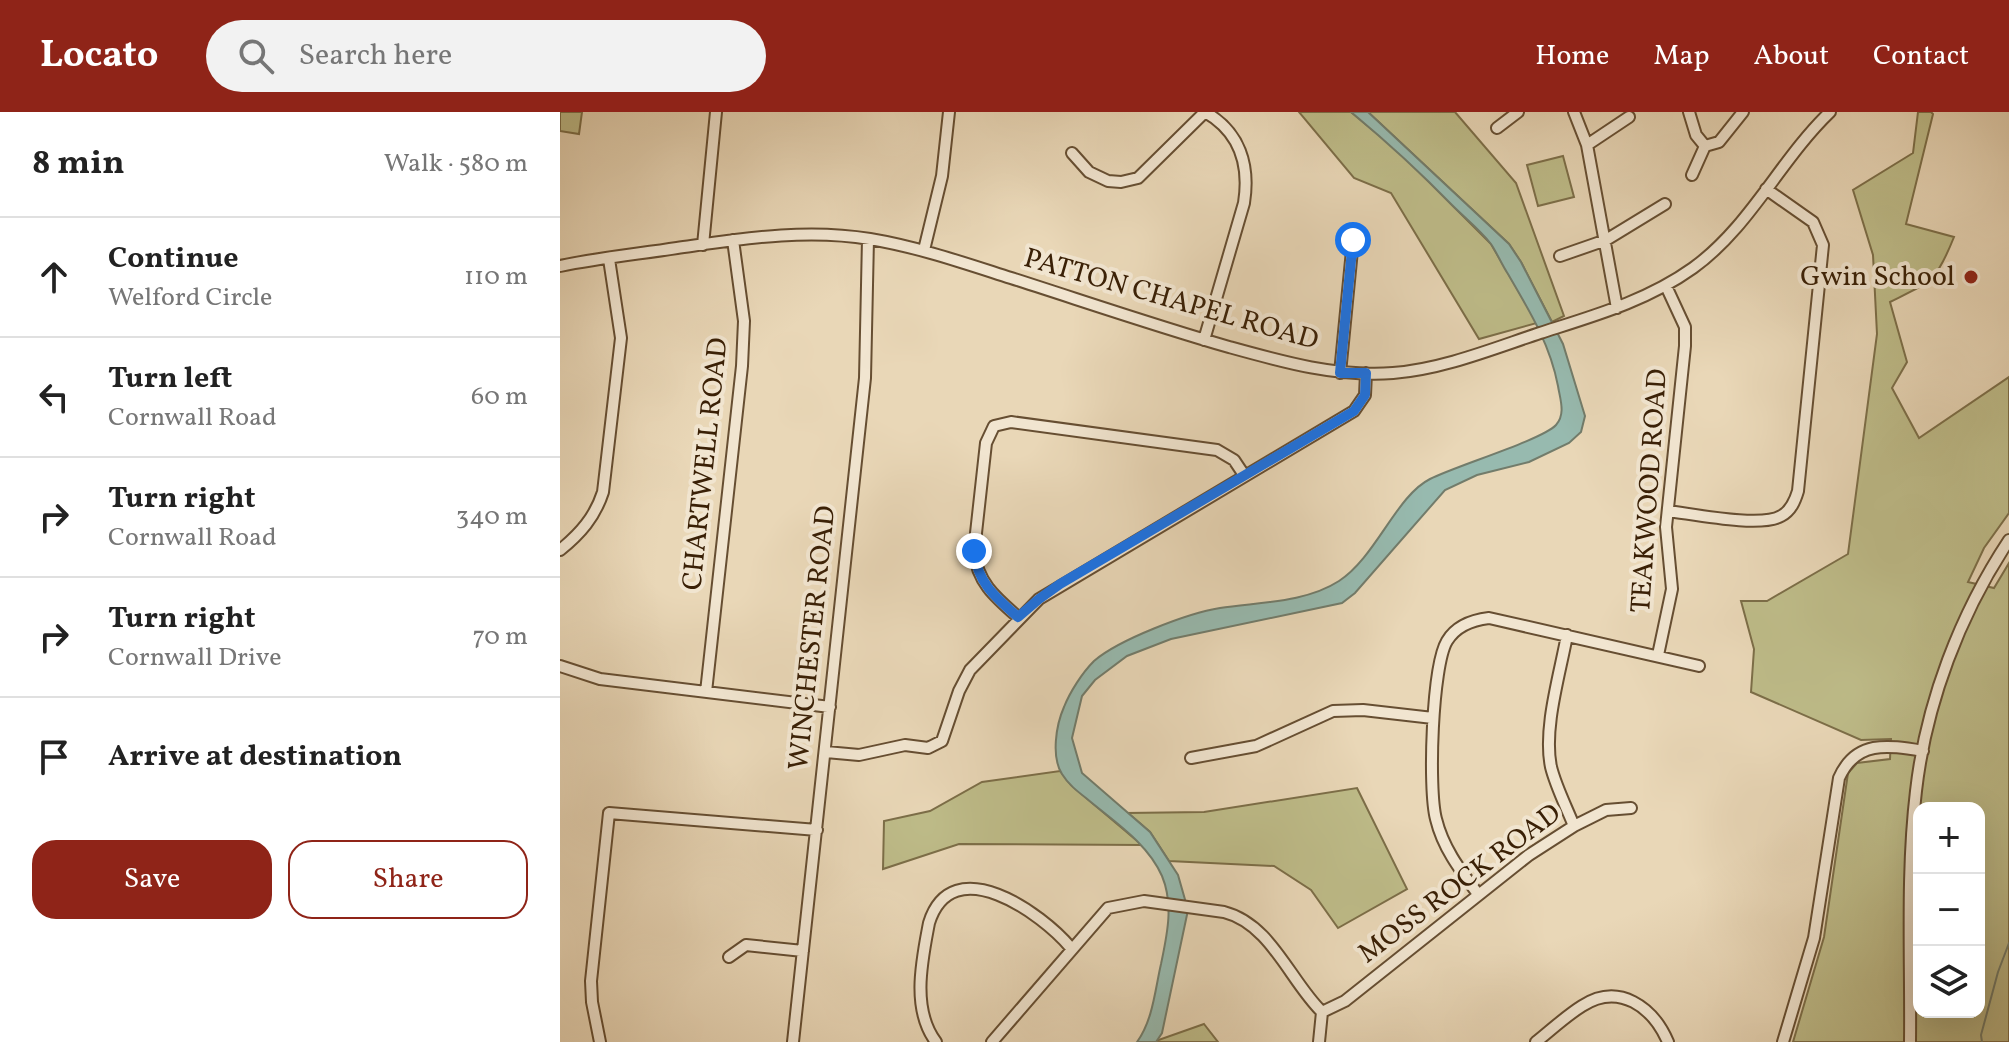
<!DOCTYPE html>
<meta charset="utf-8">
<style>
:root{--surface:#fff;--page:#f2f2f2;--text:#222;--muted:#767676;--line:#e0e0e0;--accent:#8f2418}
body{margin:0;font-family:Vollkorn,serif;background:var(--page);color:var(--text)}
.controls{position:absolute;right:24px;bottom:24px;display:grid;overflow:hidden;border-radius:16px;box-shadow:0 8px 32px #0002}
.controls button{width:72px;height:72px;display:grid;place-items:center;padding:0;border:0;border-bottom:2px solid var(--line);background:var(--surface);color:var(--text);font:40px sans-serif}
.stop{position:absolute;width:24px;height:24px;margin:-18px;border:6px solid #1a73e8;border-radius:50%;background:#fff}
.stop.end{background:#1a73e8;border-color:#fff;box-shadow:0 2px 8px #0008}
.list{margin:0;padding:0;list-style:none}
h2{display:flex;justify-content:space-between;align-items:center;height:104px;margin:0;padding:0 32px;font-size:34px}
h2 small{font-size:26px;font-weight:400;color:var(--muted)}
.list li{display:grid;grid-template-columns:52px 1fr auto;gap:24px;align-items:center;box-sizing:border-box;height:120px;padding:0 32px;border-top:2px solid var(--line)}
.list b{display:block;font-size:30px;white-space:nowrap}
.list p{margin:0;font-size:26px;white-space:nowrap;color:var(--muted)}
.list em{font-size:26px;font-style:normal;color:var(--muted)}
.actions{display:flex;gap:16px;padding:24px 32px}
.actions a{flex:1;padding:18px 0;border:2px solid var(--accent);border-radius:24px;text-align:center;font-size:28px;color:var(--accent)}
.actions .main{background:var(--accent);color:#fff}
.icon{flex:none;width:44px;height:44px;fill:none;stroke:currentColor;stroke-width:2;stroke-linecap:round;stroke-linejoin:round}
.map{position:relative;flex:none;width:1449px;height:930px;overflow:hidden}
header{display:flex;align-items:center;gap:48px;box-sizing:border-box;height:112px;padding:0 40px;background:var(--accent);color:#fff}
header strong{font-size:38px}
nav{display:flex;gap:44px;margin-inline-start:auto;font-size:28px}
.search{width:560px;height:72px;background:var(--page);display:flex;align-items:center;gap:20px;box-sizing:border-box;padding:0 28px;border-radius:44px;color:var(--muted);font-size:30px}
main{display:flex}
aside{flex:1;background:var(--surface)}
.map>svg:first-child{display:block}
.green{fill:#bebc89;stroke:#7c6e48;stroke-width:2;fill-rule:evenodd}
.water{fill:#97baaf;stroke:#727c6b;stroke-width:2}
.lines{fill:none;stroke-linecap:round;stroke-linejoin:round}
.stream{stroke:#727c6b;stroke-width:2}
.minor-casing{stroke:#664e32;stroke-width:14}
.minor{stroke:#f1e5d0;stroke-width:10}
.route{stroke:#1a73e8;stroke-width:10}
.poi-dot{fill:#8f2418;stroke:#f1e5d0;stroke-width:3}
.labels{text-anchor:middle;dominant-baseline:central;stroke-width:8;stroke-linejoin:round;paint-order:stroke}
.poi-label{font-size:28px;fill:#3a2006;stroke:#f1e5d0;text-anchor:end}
.street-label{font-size:28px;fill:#3a2006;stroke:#f1e5d0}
</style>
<header>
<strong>Locato</strong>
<div class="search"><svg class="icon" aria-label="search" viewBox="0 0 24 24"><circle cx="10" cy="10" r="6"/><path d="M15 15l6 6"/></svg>Search here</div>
<nav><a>Home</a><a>Map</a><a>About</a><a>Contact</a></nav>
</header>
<main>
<aside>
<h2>8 min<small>Walk · 580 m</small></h2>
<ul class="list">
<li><svg class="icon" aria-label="ahead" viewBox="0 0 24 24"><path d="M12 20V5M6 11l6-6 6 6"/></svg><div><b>Continue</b><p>Welford Circle</p></div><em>110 m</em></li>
<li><svg class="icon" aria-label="left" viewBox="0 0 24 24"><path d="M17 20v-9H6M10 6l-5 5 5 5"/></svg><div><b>Turn left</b><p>Cornwall Road</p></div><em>60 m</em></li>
<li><svg class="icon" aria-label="right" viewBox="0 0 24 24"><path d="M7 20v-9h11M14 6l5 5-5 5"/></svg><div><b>Turn right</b><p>Cornwall Road</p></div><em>340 m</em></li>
<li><svg class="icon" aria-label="right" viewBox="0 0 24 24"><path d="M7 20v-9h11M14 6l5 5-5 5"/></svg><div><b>Turn right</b><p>Cornwall Drive</p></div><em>70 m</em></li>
<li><svg class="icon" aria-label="arrive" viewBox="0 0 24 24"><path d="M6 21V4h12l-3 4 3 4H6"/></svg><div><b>Arrive at destination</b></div></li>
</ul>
<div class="actions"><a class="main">Save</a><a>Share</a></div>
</aside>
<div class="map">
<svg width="1449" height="930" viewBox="0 0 1449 930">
<rect width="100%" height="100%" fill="#e9d7b7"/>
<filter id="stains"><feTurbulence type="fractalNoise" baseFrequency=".0025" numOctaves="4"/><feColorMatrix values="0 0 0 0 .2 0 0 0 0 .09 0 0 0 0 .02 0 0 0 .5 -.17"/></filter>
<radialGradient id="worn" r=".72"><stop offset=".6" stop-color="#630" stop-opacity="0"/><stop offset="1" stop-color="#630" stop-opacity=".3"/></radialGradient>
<path class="green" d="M0,0H22L19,22L0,19Z
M739,0H791L838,39L931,132L977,211L919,227L831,81L794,66Z
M808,0H895L956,71L1004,204L992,210L961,150L949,132Z
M1358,0H1371L1373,2L1346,112L1394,125C1376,170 1372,169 1330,190L1347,250L1332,276L1359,326L1449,265V401L1424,436L1408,470L1434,476L1449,451V930H1233L1264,825L1288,661L1297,651L1330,647L1331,627L1301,628L1191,580L1194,537L1181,489H1207L1288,442L1317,222L1313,143L1293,78L1353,41ZM1359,696H1419V900H1359Z
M1003,44L1014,85L978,94L967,53Z
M500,659L511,673L582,733L399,732L323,757L324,709L370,699L422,670Z
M797,676L847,777L778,816L751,778L714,754L609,749L590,720L568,701L644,700Z
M644,912L658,930H593Z"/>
<path class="water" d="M791,0H808L949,132L961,150L1003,232L1025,304L1021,320L1009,331L969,350L917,363L885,378L795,481L782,491L611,527L567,544L535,568L522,584L512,626L522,661L590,720L618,763L628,798L602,921L596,930H577C593,908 595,878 601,852C607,823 614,793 602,764C587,730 553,709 526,686C517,679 508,672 502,662C491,645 496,613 504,595C510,580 522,561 534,549C558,528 628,501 660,496C698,490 745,491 779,469C816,445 836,384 870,367C895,354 982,328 996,313C1006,302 1000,287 998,274C990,232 969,198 948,162C942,153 937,141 931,132C920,118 905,106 892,93C860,60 827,30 791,0Z"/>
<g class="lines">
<path class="stream" d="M1422,930L1421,923L1438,860L1449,831"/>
<g class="minor-casing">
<path id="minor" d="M1014,0L1027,33L1057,196
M1129,0L1136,23L1145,34L1159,30L1183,0
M937,16L958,0
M1027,33L1069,5
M512,41L529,60L548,69L561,70L578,66L645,0
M1132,63L1145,34
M143,133L156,0
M364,138L382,64L389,0
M1000,144L1046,128L1105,92
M0,154C38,146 78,142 117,136C181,127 245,116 310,127C358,135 404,151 451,166C523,189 596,214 669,235C723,250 776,265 833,261C883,257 932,237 980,221C1033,204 1087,189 1133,156C1190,115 1220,48 1270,0
M644,228L684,91C690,53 680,20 645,0
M780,261L793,128
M1108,399C1133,402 1201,416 1221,404C1231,399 1235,389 1238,379L1263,133L1253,110L1206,77
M0,438C20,422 35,405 43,380L61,226L49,147
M458,505C435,485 417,470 414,439L426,331L434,314L451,310L657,338L674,348L684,363
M1007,523C1000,562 983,616 991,655C996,675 1006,694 1014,714
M1098,543L1112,477L1106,415L1125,234V215L1106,174
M0,554L40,567L270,595
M146,580L182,254L184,209L173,128
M266,640L299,643L345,633L368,636L382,629L399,579L410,558L479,487L794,299L805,283L806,261
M631,646L696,634L773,599L803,598L873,606
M918,782C900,758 883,736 876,707C868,677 872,554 887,529C896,514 912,508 929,506L1139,554
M169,845L186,833L243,839
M762,900L785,889L969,743L1014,714L1046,698L1071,696
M40,930L32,890L31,869L49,701L257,718
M233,930L305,266L308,127
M376,930C351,897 362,848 369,811C392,737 482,801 511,836
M432,930L548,796L584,789L664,800C711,812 730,869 762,900L759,930
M976,930C991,918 1006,904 1022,894C1059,870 1093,895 1108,930
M1223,930L1254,826L1279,666C1296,628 1327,633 1363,639
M1350,930C1351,847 1346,762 1356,679C1366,591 1400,502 1449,428"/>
</g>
<use href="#minor" class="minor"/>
</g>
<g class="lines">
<path class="route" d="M414,439C417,470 435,485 458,505L479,487L500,472L794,299L805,283L806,261H780L793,128"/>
</g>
<circle class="poi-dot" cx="1411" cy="165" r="8"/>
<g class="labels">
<g class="poi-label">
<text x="1395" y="165">Gwin School</text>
</g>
<g class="street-label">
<text transform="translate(611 188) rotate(16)">PATTON CHAPEL ROAD</text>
<text transform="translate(146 352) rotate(-84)">CHARTWELL ROAD</text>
<text transform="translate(1090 379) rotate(-86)">TEAKWOOD ROAD</text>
<text transform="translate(253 526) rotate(-84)">WINCHESTER ROAD</text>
<text transform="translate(900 772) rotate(-37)">MOSS ROCK ROAD</text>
</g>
</g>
<rect width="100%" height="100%" filter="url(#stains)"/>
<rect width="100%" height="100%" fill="url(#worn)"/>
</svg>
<div class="controls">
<button>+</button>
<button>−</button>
<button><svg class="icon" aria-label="layers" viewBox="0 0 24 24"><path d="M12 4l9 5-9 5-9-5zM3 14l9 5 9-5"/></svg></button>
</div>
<div class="stop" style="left:793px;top:128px"></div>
<div class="stop end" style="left:414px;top:439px"></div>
</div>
</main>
